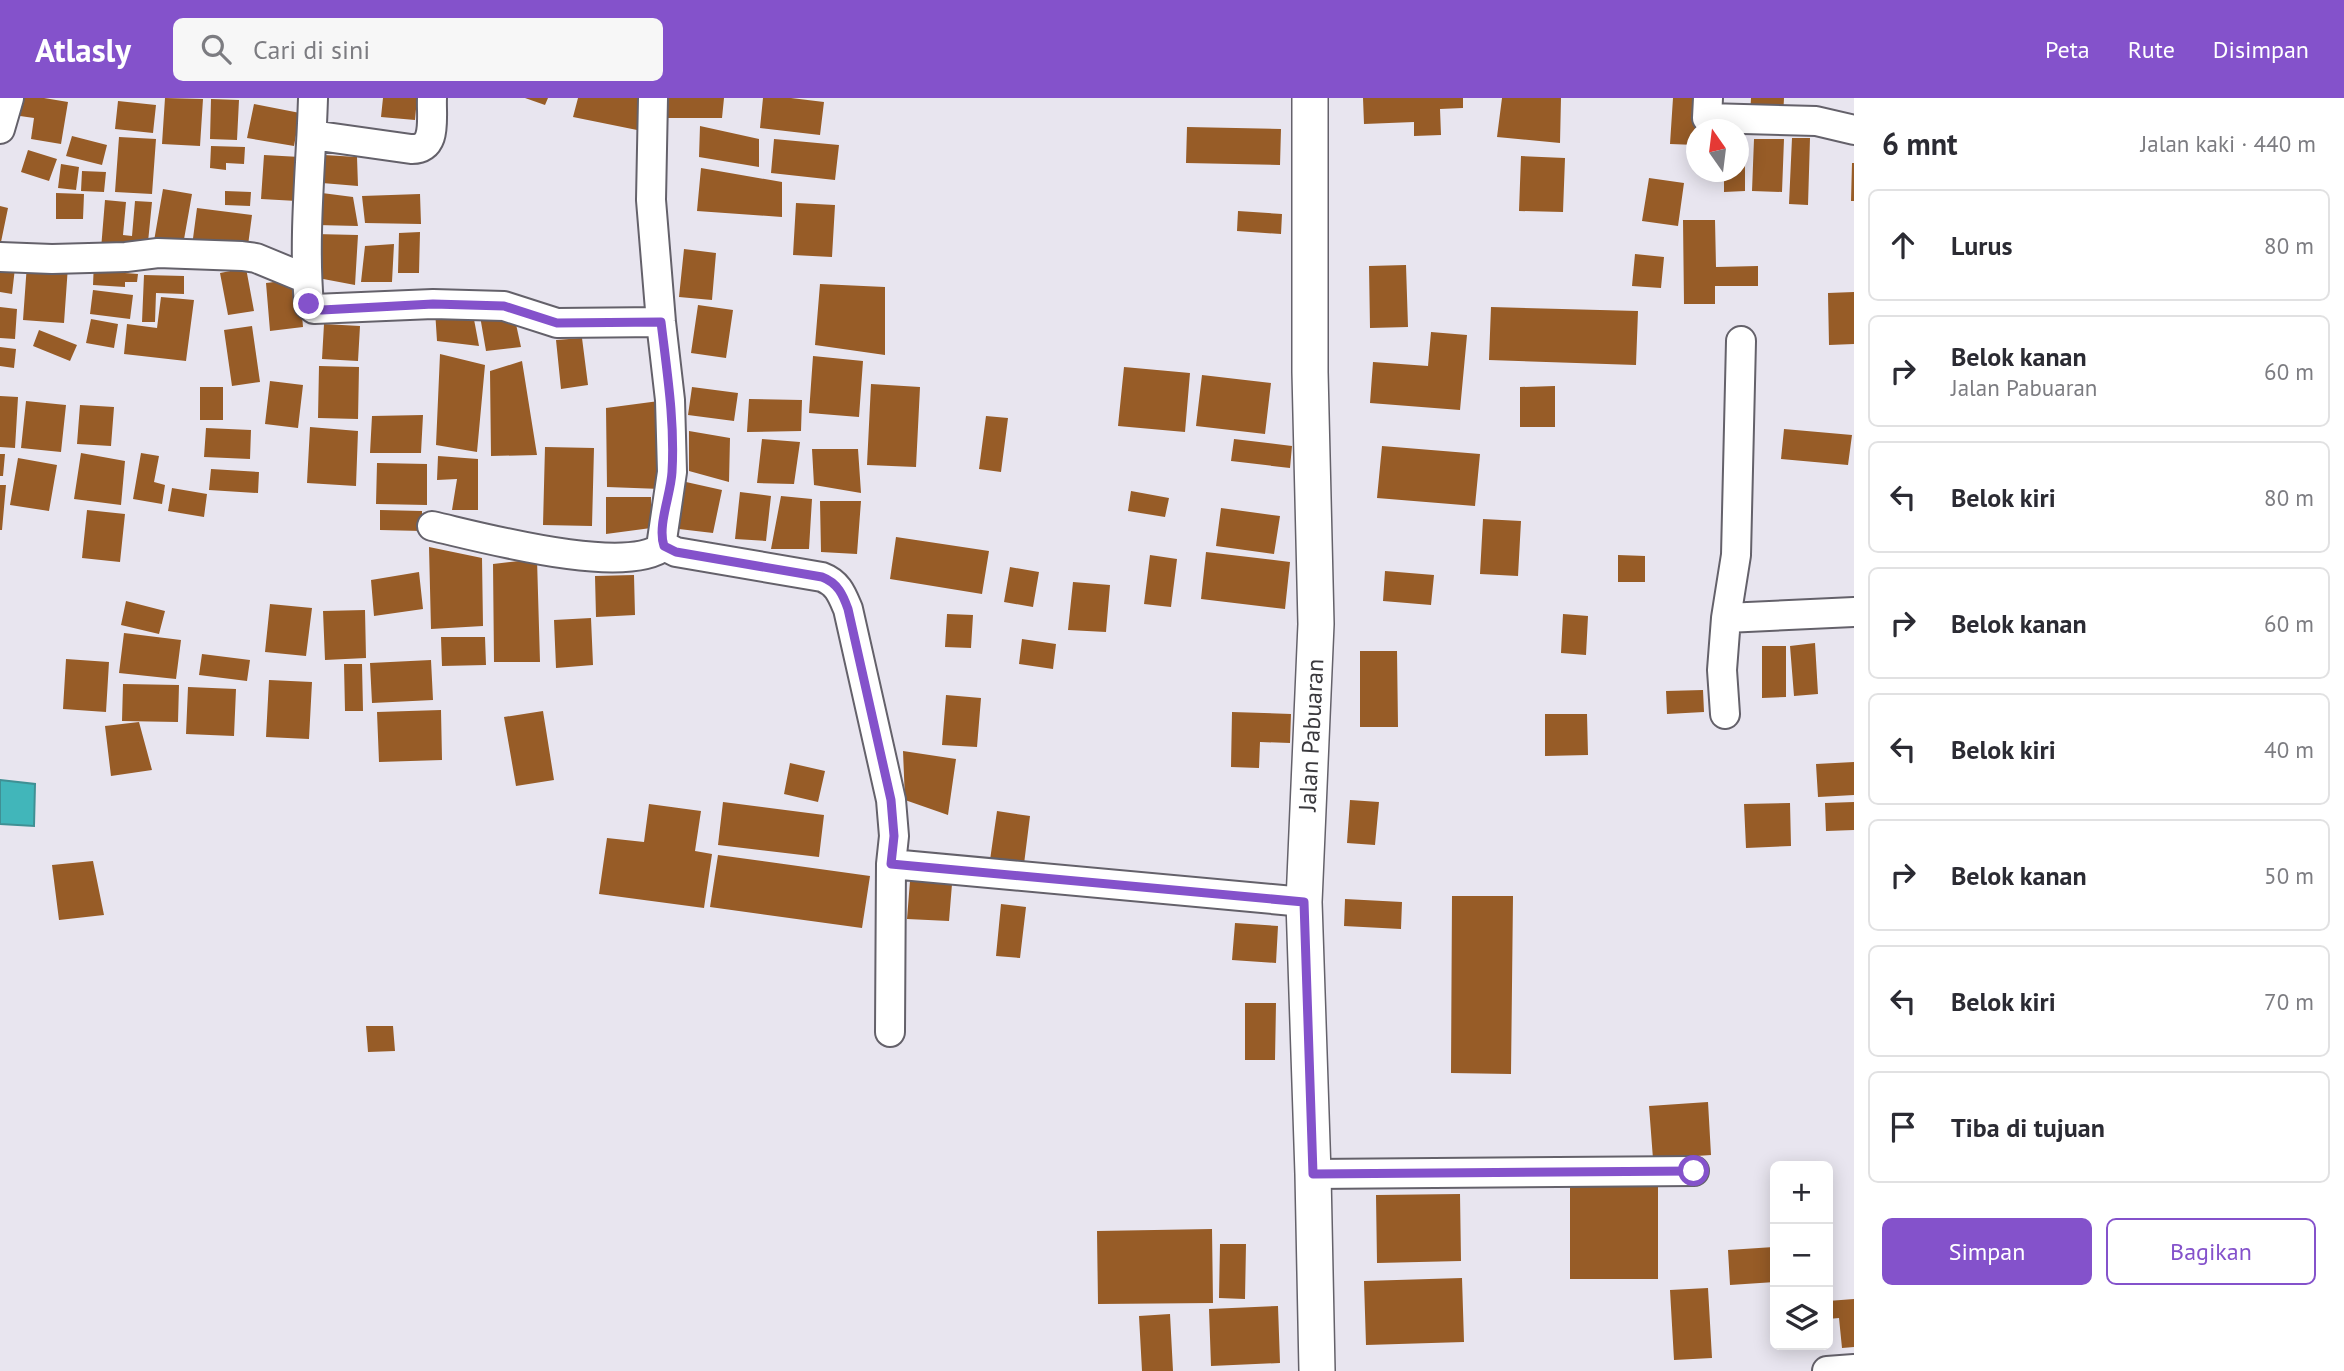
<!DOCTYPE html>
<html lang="id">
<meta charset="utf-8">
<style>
:root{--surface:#fff;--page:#f7f7f7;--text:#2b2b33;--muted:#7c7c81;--line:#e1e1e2;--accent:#8452cb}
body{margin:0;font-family:"PT Sans",sans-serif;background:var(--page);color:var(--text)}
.controls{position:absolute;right:21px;bottom:21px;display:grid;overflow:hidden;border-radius:10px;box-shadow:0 4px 18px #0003}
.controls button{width:63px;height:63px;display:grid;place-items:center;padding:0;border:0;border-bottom:2px solid var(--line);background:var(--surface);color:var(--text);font:35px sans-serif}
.compass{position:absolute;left:1686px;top:21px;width:63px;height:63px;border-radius:50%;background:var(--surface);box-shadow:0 4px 18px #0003;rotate:346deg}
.stop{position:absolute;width:21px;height:21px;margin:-16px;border:5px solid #8452cb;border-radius:50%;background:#fff}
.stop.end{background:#8452cb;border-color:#fff;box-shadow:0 2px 7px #0008}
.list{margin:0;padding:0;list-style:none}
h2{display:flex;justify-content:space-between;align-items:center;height:91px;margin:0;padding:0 28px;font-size:30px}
h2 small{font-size:23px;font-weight:400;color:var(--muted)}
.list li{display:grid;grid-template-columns:46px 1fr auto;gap:21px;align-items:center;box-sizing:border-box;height:112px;margin:0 14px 14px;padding:0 14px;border:2px solid var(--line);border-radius:10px}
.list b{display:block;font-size:26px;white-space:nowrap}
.list p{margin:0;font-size:23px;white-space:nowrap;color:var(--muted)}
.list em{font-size:23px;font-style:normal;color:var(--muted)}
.actions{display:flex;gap:14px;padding:21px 28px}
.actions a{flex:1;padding:16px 0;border:2px solid var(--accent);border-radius:10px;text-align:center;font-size:24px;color:var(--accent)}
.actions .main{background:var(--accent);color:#fff}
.icon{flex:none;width:38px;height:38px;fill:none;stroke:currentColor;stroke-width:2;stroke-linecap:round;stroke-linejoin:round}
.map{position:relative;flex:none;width:1854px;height:1273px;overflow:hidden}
header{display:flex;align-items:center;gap:42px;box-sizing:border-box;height:98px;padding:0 35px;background:var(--accent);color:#fff}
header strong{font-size:33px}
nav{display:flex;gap:38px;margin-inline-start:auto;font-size:24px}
.search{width:490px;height:63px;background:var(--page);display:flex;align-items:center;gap:18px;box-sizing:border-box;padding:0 24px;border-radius:10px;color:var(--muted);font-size:26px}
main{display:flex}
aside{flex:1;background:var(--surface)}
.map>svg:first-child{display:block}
.water{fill:#41b6ba;stroke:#3f9094;stroke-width:2}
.building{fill:#975c27}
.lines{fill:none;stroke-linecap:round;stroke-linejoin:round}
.minor-casing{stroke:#64616a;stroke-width:32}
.tertiary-casing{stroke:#64616a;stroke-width:38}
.minor{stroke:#fff;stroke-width:28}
.tertiary{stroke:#fff;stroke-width:35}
.route{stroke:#8452cb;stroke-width:9}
.labels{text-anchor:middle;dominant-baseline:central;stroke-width:7;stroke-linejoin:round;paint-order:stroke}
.street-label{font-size:24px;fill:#3a393d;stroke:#fff}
</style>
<header>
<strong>Atlasly</strong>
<div class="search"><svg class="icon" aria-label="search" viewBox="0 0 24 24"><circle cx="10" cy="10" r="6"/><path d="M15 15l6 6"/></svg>Cari di sini</div>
<nav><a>Peta</a><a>Rute</a><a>Disimpan</a></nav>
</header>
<main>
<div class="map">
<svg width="1854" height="1273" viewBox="0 0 1854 1273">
<rect width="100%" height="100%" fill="#e8e5ef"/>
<path class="water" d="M0,682L35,686L34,728L0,726Z"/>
<path class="building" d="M16,0H44L68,4L61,46L31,41L34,20L13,17Z
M165,0L203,1L200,48L162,46Z
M383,0H417L415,22L381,19Z
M525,0H548L545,7Z
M578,0H644L642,33L573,19Z
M666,0H724L722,20H663Z
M763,0H791L824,4L820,37L760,30Z
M1363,0H1463V10L1440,11L1441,37L1414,38V24L1364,26Z
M1502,0H1561L1560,45L1497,39Z
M1673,0H1706L1704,32H1696V47L1670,46Z
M1751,0H1784L1783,19L1750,18Z
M211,1L239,2L237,42L210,41Z
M118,3L156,7L153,35L115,31Z
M254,6L300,15L294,48L247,40Z
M700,28L759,41V69L699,59Z
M1187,29L1281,31L1280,67L1186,65Z
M1738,31H1745V93L1724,94V74H1738Z
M72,38L107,47L102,67L66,58Z
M119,39L156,41L152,96L115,94Z
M1792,40H1810L1808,107L1789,106Z
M774,41L839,47L835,82L771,75Z
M1754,41H1784L1782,94L1752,93Z
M211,48L245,49L244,66L226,65V72L210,70Z
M28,52L57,61L49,83L21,74Z
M264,57L300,59L297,103L261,101Z
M324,57L357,59L358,88L322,85Z
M1521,58L1565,60L1563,114L1519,113Z
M1852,65H1854V103H1851Z
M61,66L79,69L76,92L58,90Z
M701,70L782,84V119L697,113Z
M82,73L106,74L104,94L81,93Z
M1649,80L1684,85L1678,128L1642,123Z
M163,91L192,96L183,147L154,143Z
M225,93L251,94L250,108L225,107Z
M56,95L84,96L83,121H56Z
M322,95L353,99L358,128L317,127Z
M420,96L421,126L365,125L362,98Z
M105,102L126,104L123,137L132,138L135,103L152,104L147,154L101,151Z
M796,105L835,107L832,159L793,157Z
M0,108L8,110L1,144H0Z
M197,110L252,117L247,155L192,148Z
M1238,113L1282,116L1281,136L1237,133Z
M1683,122H1715L1716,169L1758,168V188H1715V206H1684Z
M420,134L419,175H398L399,135Z
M315,136L358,137L355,187L318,180Z
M394,146L392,184H361L365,148Z
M684,151L716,155L712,202L679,199Z
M1635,156L1664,159L1661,190L1632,188Z
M94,163L126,164L125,175L138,176L137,184H125V189L93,187Z
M27,166L68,168L64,225L23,222Z
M0,167L15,170L12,196L0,194Z
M1406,167L1408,229L1370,230L1369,168Z
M246,170L254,213L228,217L220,175Z
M144,177L184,178V196L156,195L155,224H142Z
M299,181L303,229L270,233L266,185Z
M820,186L885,189V257L815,247Z
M93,192L133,197L130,221L90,216Z
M1854,194V246L1829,247L1828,195Z
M161,199L194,202L186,263L124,256L127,226L157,230Z
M698,207L733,212L726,260L691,255Z
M0,209L17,211L15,241L0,240Z
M1491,209L1638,213L1636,267L1489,262Z
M435,212L473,216L479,248L437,243Z
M514,217L521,249L486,253L480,218Z
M91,221L118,226L114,250L86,245Z
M324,226L360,228L358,263L322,261Z
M252,228L260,284L232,288L224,232Z
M39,232L77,247L70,263L33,248Z
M1431,234L1467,237L1460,312L1370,305L1373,264L1428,268Z
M582,240L588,287L561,291L556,242Z
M0,249L16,251L14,270L0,268Z
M440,256L485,267L477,354L436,347Z
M813,258L863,263L859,319L809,315Z
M522,263L537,357L491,358L490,273Z
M319,268L359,269L358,321L318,320Z
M1124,269L1190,275L1185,334L1118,328Z
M1202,277L1271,285L1265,336L1196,328Z
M270,283L303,287L298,330L265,326Z
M871,286L920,289L916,369L867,367Z
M1555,288V329H1520V289Z
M200,289H223V322H200Z
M692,289L738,295L734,323L688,317Z
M0,298L18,299L15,350L0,349Z
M749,301L802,302L801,333L747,334Z
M26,303L66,307L61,354L21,350Z
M659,303L661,391L607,389L606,310Z
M80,307L114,309L111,348L77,346Z
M423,317L421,355H370L372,318Z
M986,318L1008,320L1001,374L979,371Z
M310,329L358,333L356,388L307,385Z
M206,330L251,332L250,361L204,359Z
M1784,331L1852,337L1848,367L1781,361Z
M689,333L730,340L729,384L689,373Z
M762,341L800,344L794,386L757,385Z
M1234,341L1292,348L1290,370L1231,363Z
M1382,348L1480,356L1475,408L1377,400Z
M545,349L594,350L592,428L543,427Z
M812,351H858L861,395L814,387Z
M81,355L125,363L121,407L74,401Z
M141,355L159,358L154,384L165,387L162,406L133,401Z
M0,356H5L3,378H0Z
M438,358L478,361V412H452L457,381L437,382Z
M18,360L57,367L49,413L10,407Z
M377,365L427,366V407L376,406Z
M211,371L259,374L258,395L209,392Z
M686,384L722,392L713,435L679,431Z
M0,387H6L2,432H0Z
M172,390L207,396L204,419L168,413Z
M1131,393L1169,400L1165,419L1128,413Z
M740,394L771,398L766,443L735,441Z
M781,398L812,401L809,451H771Z
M606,399H651V430L606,436Z
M820,403H861L857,456L821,454Z
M1221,410L1280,418L1274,456L1216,448Z
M87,412L125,416L120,464L82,460Z
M380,412L422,413V433L380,432Z
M1483,421L1521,423L1518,478L1480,476Z
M896,439L989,453L982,496L890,481Z
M429,449L482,460L483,528L431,531Z
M1206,454L1290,464L1285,511L1201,501Z
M1150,457L1177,461L1171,509L1144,506Z
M1618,457L1645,458V484H1618Z
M537,461L540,564H494L493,466Z
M1010,469L1039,474L1033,509L1004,504Z
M1385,473L1434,477L1431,507L1383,503Z
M419,474L423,511L374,518L371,482Z
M634,477L635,517L596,519L595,478Z
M1073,484L1110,487L1106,534L1068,532Z
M126,503L165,513L159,536L121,527Z
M270,506L312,510L306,558L265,554Z
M365,512L366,560L325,562L323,513Z
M947,516L973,517L971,550L945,549Z
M1563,516L1588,518L1586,557L1561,555Z
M591,520L593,567L556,570L554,522Z
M124,535L181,542L176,581L119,575Z
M441,539H485L486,567L442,568Z
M1022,541L1056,546L1053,571L1019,566Z
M1815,545L1818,596L1794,598L1790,548Z
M1762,548H1786V599L1762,600Z
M1360,553H1397L1398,629H1360Z
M202,556L250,562L247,583L199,577Z
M66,561L109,564L106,614L63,611Z
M431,562L433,602L372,605L370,565Z
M344,566H362L363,613H345Z
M269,582L312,584L309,641L266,639Z
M123,586L179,587L178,624L122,623Z
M188,589L236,591L234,638L186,636Z
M1703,592L1704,614L1667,616L1666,593Z
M946,597L981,600L977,649L942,647Z
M441,612L442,662L379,664L377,614Z
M543,613L554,682L516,688L504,619Z
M1232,614L1291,616L1290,645L1260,644L1259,670L1231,669Z
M1545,616H1587L1588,657L1545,658Z
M139,624L152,672L111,678L105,628Z
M903,653L956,661L948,717L905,702Z
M1854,664V697L1818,699L1816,666Z
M790,665L825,673L818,704L784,696Z
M1350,702L1379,704L1375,747L1347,745Z
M723,704L824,717L819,759L718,747Z
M1854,704V732L1826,733L1825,705Z
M1790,705L1791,748L1746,750L1744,706Z
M649,706L701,713L695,753L712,756L704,810L599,796L607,740L644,744Z
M997,713L1030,718L1024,766L990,762Z
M718,757L870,778L862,830L710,809Z
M93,763L104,817L59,822L52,767Z
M910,783L952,786L949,823L907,821Z
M1452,798H1513L1511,976L1451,975Z
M1345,801L1402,804L1401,831L1344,828Z
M1001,806L1026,809L1020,860L996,858Z
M1235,825L1278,828L1276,865L1232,862Z
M1245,905H1276L1275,962H1245Z
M366,928H393L395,953L368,954Z
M1708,1004L1711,1057L1653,1061L1649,1008Z
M1570,1083H1658V1181H1570Z
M1460,1096L1461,1163L1377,1165L1376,1097Z
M1212,1131L1213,1205L1098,1206L1097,1133Z
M1220,1146H1246L1245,1201L1219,1200Z
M1774,1149L1775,1184L1730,1187L1728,1152Z
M1462,1180L1464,1244L1366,1247L1364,1183Z
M1708,1190L1712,1260L1674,1262L1670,1192Z
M1854,1201V1249L1842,1250L1839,1220L1828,1221V1203Z
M1775,1206V1225H1771L1770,1207Z
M1278,1208L1280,1265L1211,1268L1209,1211Z
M1170,1216L1173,1273H1142L1139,1218Z"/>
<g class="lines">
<g class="minor-casing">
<path id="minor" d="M313,0C311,69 303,138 309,207L314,211L433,206L504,208L557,225L661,224
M653,0L651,102L661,224L670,302L672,374L662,442L664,448L676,454L822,479C838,485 842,497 848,511L891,702L894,738L891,766L1304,804
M1708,0L1707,20L1816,23L1854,32
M0,31L9,0
M312,37L411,51C438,52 431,20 432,0
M0,159L52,161L126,159L158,155L242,158L256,160L307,181
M432,428C481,439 625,479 664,448
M1726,520L1854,514
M1725,616L1722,572L1726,520L1736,457L1741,243
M890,934L891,766
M1313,1076L1694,1073
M1827,1273L1854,1271"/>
</g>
<g class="tertiary-casing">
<path id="tertiary" d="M1310,0V274L1316,526L1304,804L1313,1076L1317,1273"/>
</g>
<use href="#minor" class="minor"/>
<use href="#tertiary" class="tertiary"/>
</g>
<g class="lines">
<path class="route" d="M309,206L314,211L322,212L433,206L504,208L557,225L661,224C667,274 675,324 672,374C671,396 657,428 664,448L676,454L822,479C838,485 843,497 848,511L891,702L894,738L891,766L1304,804L1313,1076L1694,1073"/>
</g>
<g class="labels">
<g class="street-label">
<text transform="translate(1311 637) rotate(-87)">Jalan Pabuaran</text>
</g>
</g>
</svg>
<div class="controls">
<button>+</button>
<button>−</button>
<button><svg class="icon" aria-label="layers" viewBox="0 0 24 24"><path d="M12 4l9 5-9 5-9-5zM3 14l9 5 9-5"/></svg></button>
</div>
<svg class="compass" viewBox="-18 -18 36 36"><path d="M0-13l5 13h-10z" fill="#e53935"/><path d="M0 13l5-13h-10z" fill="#7c7c81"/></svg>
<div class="stop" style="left:1694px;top:1073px"></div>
<div class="stop end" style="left:309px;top:206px"></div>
</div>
<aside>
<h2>6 mnt<small>Jalan kaki · 440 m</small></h2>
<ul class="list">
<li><svg class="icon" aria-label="ahead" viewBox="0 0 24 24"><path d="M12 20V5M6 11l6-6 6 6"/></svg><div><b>Lurus</b></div><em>80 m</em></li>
<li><svg class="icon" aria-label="right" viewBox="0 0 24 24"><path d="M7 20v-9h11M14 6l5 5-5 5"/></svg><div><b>Belok kanan</b><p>Jalan Pabuaran</p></div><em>60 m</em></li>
<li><svg class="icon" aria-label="left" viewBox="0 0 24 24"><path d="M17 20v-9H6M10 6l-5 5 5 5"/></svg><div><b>Belok kiri</b></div><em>80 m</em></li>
<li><svg class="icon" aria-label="right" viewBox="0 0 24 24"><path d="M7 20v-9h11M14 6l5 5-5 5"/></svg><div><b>Belok kanan</b></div><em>60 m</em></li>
<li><svg class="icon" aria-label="left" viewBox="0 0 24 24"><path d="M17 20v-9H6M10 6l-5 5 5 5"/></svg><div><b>Belok kiri</b></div><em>40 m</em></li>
<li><svg class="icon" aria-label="right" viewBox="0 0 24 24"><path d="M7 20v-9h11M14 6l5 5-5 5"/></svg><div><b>Belok kanan</b></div><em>50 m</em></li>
<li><svg class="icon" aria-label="left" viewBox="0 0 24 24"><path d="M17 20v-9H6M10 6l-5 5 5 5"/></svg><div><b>Belok kiri</b></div><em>70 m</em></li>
<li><svg class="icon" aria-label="arrive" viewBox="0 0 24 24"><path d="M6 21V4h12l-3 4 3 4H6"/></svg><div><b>Tiba di tujuan</b></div></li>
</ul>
<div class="actions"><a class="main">Simpan</a><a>Bagikan</a></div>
</aside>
</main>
